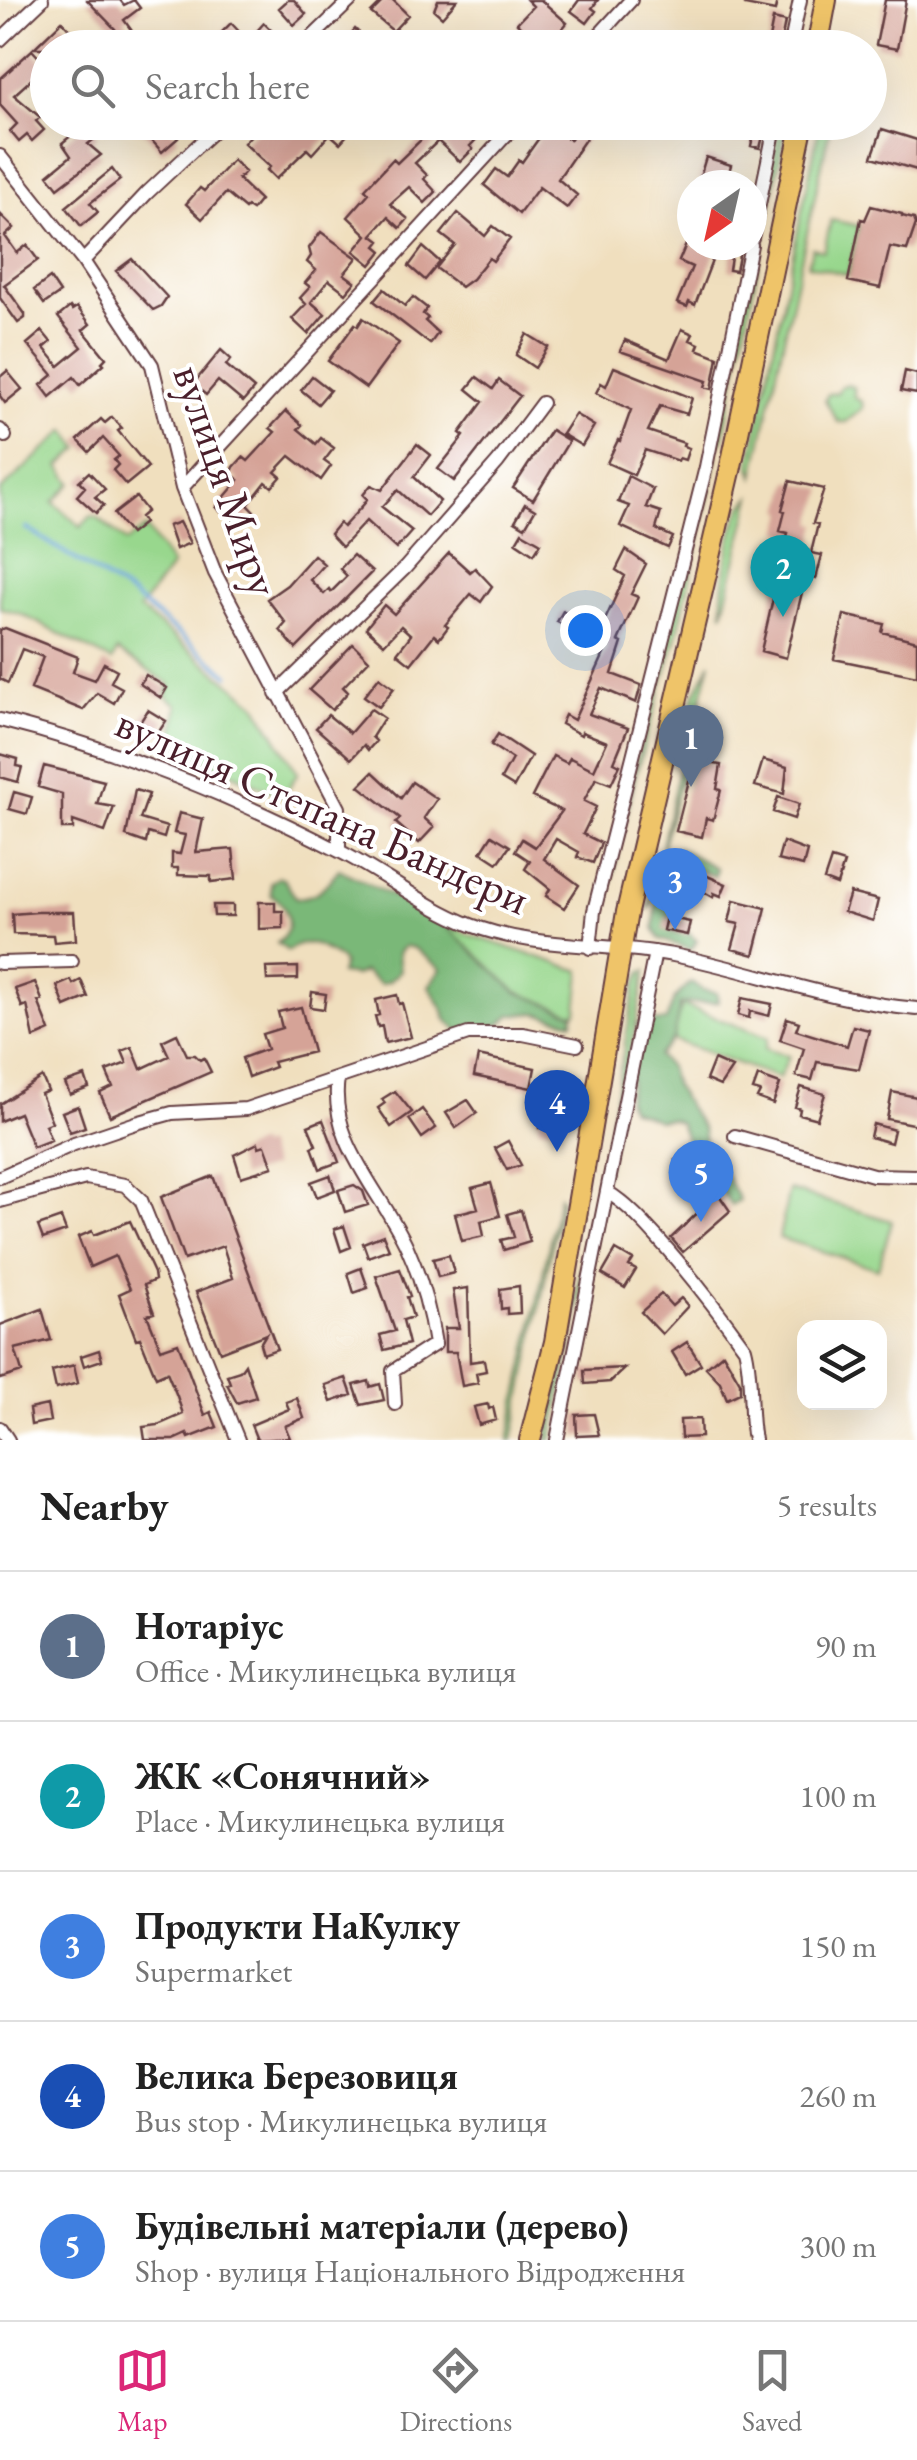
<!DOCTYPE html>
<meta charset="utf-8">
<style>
:root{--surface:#fff;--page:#f6f6f6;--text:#222;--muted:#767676;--line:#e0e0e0;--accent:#db2777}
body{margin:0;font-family:"EB Garamond",serif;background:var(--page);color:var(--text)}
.controls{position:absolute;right:30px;bottom:30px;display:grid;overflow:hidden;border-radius:20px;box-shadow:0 10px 40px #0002}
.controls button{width:90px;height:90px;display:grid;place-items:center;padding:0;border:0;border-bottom:2px solid var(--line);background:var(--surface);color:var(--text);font:50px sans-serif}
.compass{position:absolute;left:677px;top:170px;width:90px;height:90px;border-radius:50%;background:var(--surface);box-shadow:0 10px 40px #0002;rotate:214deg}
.you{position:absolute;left:585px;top:630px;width:35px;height:35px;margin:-25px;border:8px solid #fff;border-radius:50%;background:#1a73e8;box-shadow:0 0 0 15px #1a73e833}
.badge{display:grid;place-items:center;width:65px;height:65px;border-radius:50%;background:var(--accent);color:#fff;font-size:32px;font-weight:700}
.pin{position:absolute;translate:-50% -82px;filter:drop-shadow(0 2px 5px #0008)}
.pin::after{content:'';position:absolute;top:52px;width:35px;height:30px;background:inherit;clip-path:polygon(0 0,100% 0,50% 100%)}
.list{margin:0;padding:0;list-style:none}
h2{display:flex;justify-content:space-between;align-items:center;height:130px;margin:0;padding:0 40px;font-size:42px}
h2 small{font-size:32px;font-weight:400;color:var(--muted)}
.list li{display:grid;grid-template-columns:65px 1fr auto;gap:30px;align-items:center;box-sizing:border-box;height:150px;padding:0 40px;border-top:2px solid var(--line)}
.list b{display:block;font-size:38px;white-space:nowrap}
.list p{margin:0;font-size:32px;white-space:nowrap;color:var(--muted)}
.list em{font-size:32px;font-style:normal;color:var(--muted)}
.icon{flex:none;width:55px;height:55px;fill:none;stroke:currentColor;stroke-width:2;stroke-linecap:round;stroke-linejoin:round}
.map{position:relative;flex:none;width:917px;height:1440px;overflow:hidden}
.search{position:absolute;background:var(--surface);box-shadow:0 10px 40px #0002;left:30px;right:30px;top:30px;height:110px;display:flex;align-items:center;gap:25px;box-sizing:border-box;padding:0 35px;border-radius:55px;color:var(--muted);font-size:38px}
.sheet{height:880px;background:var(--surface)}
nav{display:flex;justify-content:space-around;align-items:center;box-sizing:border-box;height:140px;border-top:2px solid var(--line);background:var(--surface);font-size:28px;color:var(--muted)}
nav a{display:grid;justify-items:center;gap:5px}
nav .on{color:var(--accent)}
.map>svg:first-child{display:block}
.green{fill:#98d78d;stroke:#717b5c;stroke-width:2.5}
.forest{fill:#7ab878;stroke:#626c52;stroke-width:2.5}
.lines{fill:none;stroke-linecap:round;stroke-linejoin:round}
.stream{stroke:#65a2d6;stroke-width:4}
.building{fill:#d5a397}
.minor-casing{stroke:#633c41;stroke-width:16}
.highway-casing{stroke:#633c41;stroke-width:24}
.minor{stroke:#fff;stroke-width:12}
.highway{stroke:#efc469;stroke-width:20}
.labels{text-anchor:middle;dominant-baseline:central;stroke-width:8;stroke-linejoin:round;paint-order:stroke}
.street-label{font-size:45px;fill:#4a1f2b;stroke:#fff}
</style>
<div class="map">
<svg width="917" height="1440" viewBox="0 0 917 1440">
<rect width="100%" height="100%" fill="#fff"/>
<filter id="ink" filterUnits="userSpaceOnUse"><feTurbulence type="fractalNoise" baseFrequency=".01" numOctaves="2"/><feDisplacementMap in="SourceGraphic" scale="20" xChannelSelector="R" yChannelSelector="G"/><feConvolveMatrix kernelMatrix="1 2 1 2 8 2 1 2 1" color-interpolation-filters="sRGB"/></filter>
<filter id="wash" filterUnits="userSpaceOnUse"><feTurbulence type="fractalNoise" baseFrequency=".0048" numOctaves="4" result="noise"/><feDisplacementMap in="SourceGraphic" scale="40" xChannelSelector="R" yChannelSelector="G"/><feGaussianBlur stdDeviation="2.25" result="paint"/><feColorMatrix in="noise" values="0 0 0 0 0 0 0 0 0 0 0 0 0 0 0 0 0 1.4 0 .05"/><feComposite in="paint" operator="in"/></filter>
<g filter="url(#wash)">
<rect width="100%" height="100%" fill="#f0dfbe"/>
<path class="green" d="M781,123H787L723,439L714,450Z
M820,123H831L754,476L750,464Z
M831,220L860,226L848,275L808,265L812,248L824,251Z
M848,384L854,388V397L862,402L863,408L846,422H838L825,400L828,394L837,393L841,386Z
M66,430L80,448L60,466L72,483L53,502L81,527L91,516L97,517L126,542L146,528L172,566L139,609L256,704L298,773L283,797L171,745L178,705L166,696L170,684L117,651L112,661L21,614L0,608V491Z
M717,457L678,632L636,774L604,916L596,925L711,458Z
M752,496L723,614C721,587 730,513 752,496Z
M711,662L664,842L651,906L648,910L695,694Z
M439,920L467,934L581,971L577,1011L574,1014L517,992Z
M646,971L606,1172L603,1177L601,1171L636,985L642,972Z
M683,1005L768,1038L765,1049L789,1056L779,1078L667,1038Z
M789,1190L892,1221L878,1269L779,1238Z
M600,1193L552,1440H547L595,1200Z
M559,1196L561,1200L513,1440H509Z"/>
<path class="forest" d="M678,848L716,868L715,876L698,870L690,872L682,897L669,915L697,941L691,950L660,939L654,929L657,892L665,859Z
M339,869L439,920L517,992L574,1014L573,1022L536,1013L511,1015L501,1024L459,1032L445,1018V1013L429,986L441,969L414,948L405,946L398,952L400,971L390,981L380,984L364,972L355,976L340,974L343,964L340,959C319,947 310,935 288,951L277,943C295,930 289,905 271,895V882L279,877L283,878L296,898C319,897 325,886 339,869Z
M691,982L703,990L717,993L718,1002L680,1004L674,1038L658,1056L669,1067L674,1086L703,1129L706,1148L725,1174L739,1200L731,1205L687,1142L680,1123L671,1119L658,1120L631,1109L627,1101L640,1022L666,1021L674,999Z"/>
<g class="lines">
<path class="stream" d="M26,528L133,596L229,675"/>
</g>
<g id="blocks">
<path class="building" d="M87,0H120L124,5L134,0L140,8L124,20L132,31L115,45L107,36L115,29Z
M288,0H294L306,14L294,25L279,8Z
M384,0H393L408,15L393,31L371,13Z
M438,0H457L442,17L434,10Z
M527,0H541L567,23L553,40L560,48H529L513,33L520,26L517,23L533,6Z
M579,0H598L592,8L596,11L587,23L571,11Z
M745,0H777L775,11L745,5Z
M885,0H906L897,49L876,45Z
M773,19L785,22L780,47L768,44Z
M62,21L75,35L70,39L78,48H34Z
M231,23L248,41L264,23L278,37L268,48H206Z
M355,29L356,30L376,48H339Z
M32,50L46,65L44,67L47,71L38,79L35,76L14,95L40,117L36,121L44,130L32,141L27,135L19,142L10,131L17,124L0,105V79Z
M88,122L98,136L88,144L101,155L58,188L48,175L71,156L62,143Z
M146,122H167L178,138L162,152L140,127Z
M263,122H350L343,129L348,134L340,143L330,134L312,154L307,149L276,179L267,170L270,167L244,143Z
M432,122H493L470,146L473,149L460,162L438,141L415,163L427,175L424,179L436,192L425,203L409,187L390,204L408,219L400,228L388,217L372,235L380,241L376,246L382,251L371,265L354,251L367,235L348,217L369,193L365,189L393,159L397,163L427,134L424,131Z
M544,122L570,140L582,122L593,128L558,179L577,195L567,208L539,187L519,214L484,185L496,169L507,177L519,160L522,162L539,138L535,135Z
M755,126L765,128L760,148L751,146Z
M882,129L917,140V170L872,157Z
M706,157L731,165L725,185L699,180Z
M233,160L245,172L238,179L260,200L252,210L247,207L245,209L226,193L202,219L186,204L200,188L204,191Z
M112,169L120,180L90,203L98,212L81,226L66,207Z
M871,206L902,214V216L914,219L916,224L907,250L890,247L880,288L848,281L861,219L865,220Z
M458,213L485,236L493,226L510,239L493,261L489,258L472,279L461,287L436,268L455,245L441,234Z
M0,214L14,228L5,236L17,253L27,245L38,260L4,285L25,314V318L18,323L0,298Z
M321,232L357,258L344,274L355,282L346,293L329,280L311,302L325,314L308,334L292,319L306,304L300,298L310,287L305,283L316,270L307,262L311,256L309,248Z
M687,242L715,253L695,305L689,302L687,307L677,303L692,267L679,261Z
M733,245H741L736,271L729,270Z
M423,247L440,262L425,280L409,266Z
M132,259L167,297L161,306L153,310L116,271Z
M50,278L60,293L44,304L34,290Z
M384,289L405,306L413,297L427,308L423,314L428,318L425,321L438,333L430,344L374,301Z
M70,307L72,310L77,307L90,324L83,330L106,358L102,362L104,364L80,385L74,377L50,397L41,385L53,375L27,344L42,331L51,342L44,348L59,366L82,347L58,317Z
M363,318L399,343L366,388L328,361L355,324L358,326Z
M682,329L693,334L690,340L699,344L697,349L718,357L712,389L705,387L707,381L620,351L625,340L669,359Z
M527,334L548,347L535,368L516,355Z
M221,350L231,359L226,365L254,389L243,402L218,381L206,395L193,384Z
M614,367L692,398L687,414L660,406L648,431L684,443L683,446L689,448L685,460L679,458L678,461L645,450L634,475L607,463L618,440L620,441L631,410L596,393L601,383L606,386Z
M7,371L22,389L5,403L0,396V377Z
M905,371L917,374V394L901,391Z
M312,376L330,390L318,404L301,390Z
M477,377L493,389L499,380L520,396L454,481L438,469L464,436L460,433L483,402L467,389Z
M286,411L302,425L298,429L316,444L321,438L334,448L324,461L331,466L321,480L290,456L275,472L281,477L272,487L266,482L248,505L254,511L240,527L216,507L239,480L231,474L234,467L243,457L248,461L275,432L270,428Z
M575,414L594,426L582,446L562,434Z
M112,417L122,428L118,431L148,467L126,485L113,470L118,465L114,460L119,456L103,438L89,452L78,440L101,419L105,423Z
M551,430L569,441L533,500L513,488Z
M417,444L431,455L414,477L440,501L427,516L398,490L382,507L412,531L396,549L366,521L342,547L330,534L339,523L343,527L364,504L367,499L363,495L371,485L382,490Z
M89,472L105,489L95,497L104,505L96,513L77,496L85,487L79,481Z
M628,476L653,489L646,507L661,512L656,529L673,537L668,548L620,526L629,506L618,502Z
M790,481L824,489L813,523L818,524L811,553L822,555L816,579L806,576L786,658L761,651L788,533L780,531L785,511L782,510Z
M136,497L147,511L140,517L144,523L130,534L114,514Z
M525,504L535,510L525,527L515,521Z
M179,522L190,543L176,549L168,526Z
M522,532L541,543L534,554L516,542Z
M626,550L646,564L631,594L638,597L618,641L622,643L612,674L641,685L636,703L601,688L589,714L628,728L614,762L620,765L611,784L596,778L584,801L596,807L583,834L601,843L593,863L577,857L579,852L556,839L544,859L579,885L564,908L546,896L550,889L525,869L530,861L515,851L522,839L535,847L562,811L532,797L553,756L567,763L570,758L594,770L607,742L582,732L581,735L561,724L565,715L574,720L608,645L557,622L563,611L577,619L581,609L605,620L625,576L616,570Z
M449,553L470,572L475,568L492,586L481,602L471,594L445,625L448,627L439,639L434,635L411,664L397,653L411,635L401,626L384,644L366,628L384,605L394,614Z
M314,555L324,564L310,580L324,594L329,589L331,592L347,576L340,569L353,555L372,572L296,649L280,630L286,623L267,599L287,585Z
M844,615L884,624L882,632L917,641V676L834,659Z
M5,628L78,657L73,672L95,680L104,663L117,670L111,682L122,688L114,703L97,693L83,710L31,689L43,657L22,649L8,683L0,679V630Z
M353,644L369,660L343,687L348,692L332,710L309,690Z
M146,675L167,688L161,698L140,684Z
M379,677L394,688L379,707L364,696Z
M371,709L384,718L372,737L376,741L368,750L364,745L351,759L316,728L328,715L350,733Z
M148,710L166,721L156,736L138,725Z
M498,734L531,756L514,787L501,779L512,759L491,745Z
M0,754L18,759L17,766L22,767L18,782L0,777Z
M763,760L787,767L784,794L755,786Z
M694,761L721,765L717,789L721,790L713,820L706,818L702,837L676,831Z
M44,766L104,781L97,804L114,807L105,832L73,821V829H62V794L38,787Z
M373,772L401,798L412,782L437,799L424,818L434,827L419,843L396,823L400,818L359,786Z
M135,790L149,794L140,819L167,827L164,838L148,833L146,843L126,836Z
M14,792L32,797L27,814L9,809Z
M778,797L799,804L794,819L773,812Z
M179,813L203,819L196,852L233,849L236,879L211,882V876L178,875V868H172V853L180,854L185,835L174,833Z
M492,835L510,846L498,863L481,852Z
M783,842L807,851L803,866L778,860Z
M831,859L844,863L837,885L824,880Z
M698,872L726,884L721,896L714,893L713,897L692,885Z
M850,893L878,900L873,921L844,912Z
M734,900L766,908L754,955L732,949L739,924L729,922Z
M259,902H275V911H283V928L259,929Z
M213,905H233V916H214Z
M37,912H74L76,940L54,942L53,935L13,934L12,914Z
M666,917L690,922L687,935L663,930Z
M298,967V979L267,980L266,968Z
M71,980L73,984L81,980L88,997L65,1007L57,986Z
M35,982L42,1000L38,1001L50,1031L34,1038L27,1005L22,1007L15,989Z
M312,992L326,994L324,1009L310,1007Z
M397,995L399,1004L402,1003L411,1037L385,1043L382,1026L378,1027L375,1016L379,1015L376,1000Z
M742,998L772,1004L769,1016L750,1011L749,1018L738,1015Z
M301,1007L313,1052L273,1062L275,1067L248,1077L242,1058L267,1049L262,1034L282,1028L278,1012Z
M787,1018L799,1022L796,1030L847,1046L853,1026L869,1030L859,1069L817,1062L812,1080L796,1076L804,1048L780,1040Z
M177,1034L187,1055H195L200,1060L204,1058L211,1072L110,1116L100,1093L113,1087L106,1071L127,1063L122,1051L132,1047L141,1069L169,1056L162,1041Z
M478,1056L535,1068L531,1088L474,1076Z
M714,1060L732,1068L720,1086L706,1080Z
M85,1076L89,1088L70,1095L65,1083Z
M758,1076L780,1084L773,1104L757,1098L760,1092L753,1090Z
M42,1077L48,1091L41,1094L52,1122L45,1125L51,1140L33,1147L19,1113L0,1121V1104Z
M801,1087L825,1094L817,1119L799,1114L800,1109L795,1107Z
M395,1091L412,1112L391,1127L378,1108L385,1103L382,1099Z
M892,1092L917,1097V1125L887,1119Z
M468,1100L477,1113L456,1128L446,1113Z
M78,1106L85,1127L70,1132L62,1112Z
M422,1109L436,1128L422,1138L409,1119Z
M560,1111L561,1127L539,1128L538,1112Z
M323,1120L339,1162L320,1169L312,1147L316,1145L308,1126Z
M873,1124L894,1130L891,1143L870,1137Z
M508,1141L521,1165L507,1170L495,1148Z
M258,1143L259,1147L265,1145L273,1167L241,1177L234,1155Z
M689,1151L730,1211L683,1252L671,1238L706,1205L675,1160Z
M330,1175L335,1190L317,1197L311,1182Z
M213,1176L277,1349L263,1354L260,1344L266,1334L220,1352L196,1292L233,1278L223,1246L184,1260L161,1197Z
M491,1183L500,1216L481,1221L484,1236L462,1241L455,1214L478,1208L472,1188Z
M354,1185L363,1191L368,1205L345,1212L338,1190Z
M521,1210L530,1242L504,1250L501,1240L514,1237L507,1214Z
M61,1218L66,1231L43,1239L38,1226Z
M130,1221L154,1273L155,1280L144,1285L154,1313L147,1315L161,1349L178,1343L205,1415L211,1412L217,1427L189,1438L187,1434L174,1440H145L143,1427L158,1425L183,1414L177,1396L167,1372L156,1377L140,1338L136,1339L119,1294L130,1289L115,1256L90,1267L78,1237L92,1231L94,1235Z
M344,1226L351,1247L341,1251L334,1229Z
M383,1235L389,1249L368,1257L363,1243Z
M616,1250L633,1260L629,1266L636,1270L625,1288L602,1274Z
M449,1255L454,1273L438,1277L433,1259Z
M361,1268L368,1288L354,1293L348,1273Z
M400,1269L410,1296L407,1297L413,1317L403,1320L409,1344L384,1350L380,1335L395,1331L376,1276Z
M519,1286L520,1313L507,1314V1308L501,1309L500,1289Z
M468,1288L470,1362L484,1360L486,1371L476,1373L478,1383L462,1386L456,1352H445V1328H459L453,1290Z
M661,1294L672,1306L681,1298L688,1306L662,1334L641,1312Z
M42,1309L51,1340L15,1349L22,1372L0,1379V1325Z
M687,1342L701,1364L685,1374L672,1352Z
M99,1350L102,1360L84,1366L81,1356Z
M723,1353L740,1382V1393L727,1399L720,1382L706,1367Z
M245,1364L256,1397L237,1403L227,1384L230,1383L227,1375L240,1371Z
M74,1365L78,1383L56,1389L52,1371Z
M625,1368L610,1382L585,1384L584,1370Z
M346,1378L352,1395L331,1402L325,1385Z
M369,1381L370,1387L380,1384L384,1400L361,1405L354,1385Z
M297,1398L304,1418L285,1426L290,1438L257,1440L251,1425L289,1409L286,1402Z
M488,1404L489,1409L493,1407L496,1420L479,1425L474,1407Z
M47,1405L50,1421L31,1425L29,1409Z
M594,1414L599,1435L577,1436L576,1415Z
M700,1419L701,1437L681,1438L680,1420Z"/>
</g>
</g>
<g filter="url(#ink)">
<use href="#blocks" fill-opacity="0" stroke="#633c41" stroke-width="2.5"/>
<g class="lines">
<g class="minor-casing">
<path id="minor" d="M0,40L42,0
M301,48L351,0
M587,48L631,0
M790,48L800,0
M0,156L83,261L152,365L182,488L215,573L339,808V851
M752,238L776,122
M83,261L147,193L223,122
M0,430L5,436
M182,488L518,122
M276,694L405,568L498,462L542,403
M0,720C117,749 231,795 339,851C383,873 425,907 471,925C537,950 605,942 673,955C755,971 833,1002 917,1009
M590,948L594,911L706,467L751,245
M0,963L72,961
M338,1078C328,1142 382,1192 407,1247C421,1278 430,1311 435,1344L393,1371L395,1404
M735,1136L873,1175L917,1176
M0,1177L74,1144L136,1123L172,1113L246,1109L468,1034H523L577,1045
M607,1192C643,1211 719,1312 745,1348C753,1378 748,1410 754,1440
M0,1201L86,1178L125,1185L141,1200L238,1440
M0,1428L8,1440
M557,1440L655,952"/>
</g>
<g class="highway-casing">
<path id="highway" d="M817,48L826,0
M530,1440L555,1342L627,912L730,471L803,122"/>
</g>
<use href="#minor" class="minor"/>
<use href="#highway" class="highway"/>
</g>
</g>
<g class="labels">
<g class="street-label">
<text transform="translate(227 480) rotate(71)">вулиця Миру</text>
<text transform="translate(323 810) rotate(24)">вулиця Степана Бандери</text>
</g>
</g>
</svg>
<div class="controls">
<button><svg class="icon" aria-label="layers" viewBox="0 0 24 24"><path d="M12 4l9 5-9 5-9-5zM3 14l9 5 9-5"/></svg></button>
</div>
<svg class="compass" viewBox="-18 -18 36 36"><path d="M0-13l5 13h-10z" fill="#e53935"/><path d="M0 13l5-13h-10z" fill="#767676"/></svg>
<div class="you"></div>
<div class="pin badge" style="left:691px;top:787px;background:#5c6f8a">1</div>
<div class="pin badge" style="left:783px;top:617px;background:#0f9aa8">2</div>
<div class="pin badge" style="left:675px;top:930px;background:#3f7fe0">3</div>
<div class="pin badge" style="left:557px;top:1152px;background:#1a4fb4">4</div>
<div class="pin badge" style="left:701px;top:1222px;background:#3f7fe0">5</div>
<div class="search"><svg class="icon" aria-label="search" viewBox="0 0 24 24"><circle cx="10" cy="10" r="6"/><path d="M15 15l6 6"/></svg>Search here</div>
</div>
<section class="sheet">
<h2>Nearby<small>5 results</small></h2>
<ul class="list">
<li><span class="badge" style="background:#5c6f8a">1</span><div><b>Нотаріус</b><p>Office · Микулинецька вулиця</p></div><em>90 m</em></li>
<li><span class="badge" style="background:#0f9aa8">2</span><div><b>ЖК «Сонячний»</b><p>Place · Микулинецька вулиця</p></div><em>100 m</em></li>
<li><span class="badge" style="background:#3f7fe0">3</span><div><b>Продукти НаКулку</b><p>Supermarket</p></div><em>150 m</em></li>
<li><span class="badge" style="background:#1a4fb4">4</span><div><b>Велика Березовиця</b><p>Bus stop · Микулинецька вулиця</p></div><em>260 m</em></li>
<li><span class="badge" style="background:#3f7fe0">5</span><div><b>Будівельні матеріали (дерево)</b><p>Shop · вулиця Національного Відродження</p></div><em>300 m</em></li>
</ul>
</section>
<nav>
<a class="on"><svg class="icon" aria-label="map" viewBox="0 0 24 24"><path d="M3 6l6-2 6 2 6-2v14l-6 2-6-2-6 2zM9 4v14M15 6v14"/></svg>Map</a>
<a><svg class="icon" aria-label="directions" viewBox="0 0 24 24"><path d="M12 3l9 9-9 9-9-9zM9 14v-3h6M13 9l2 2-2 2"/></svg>Directions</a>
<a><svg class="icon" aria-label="saved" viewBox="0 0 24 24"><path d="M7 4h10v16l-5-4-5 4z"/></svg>Saved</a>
</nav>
